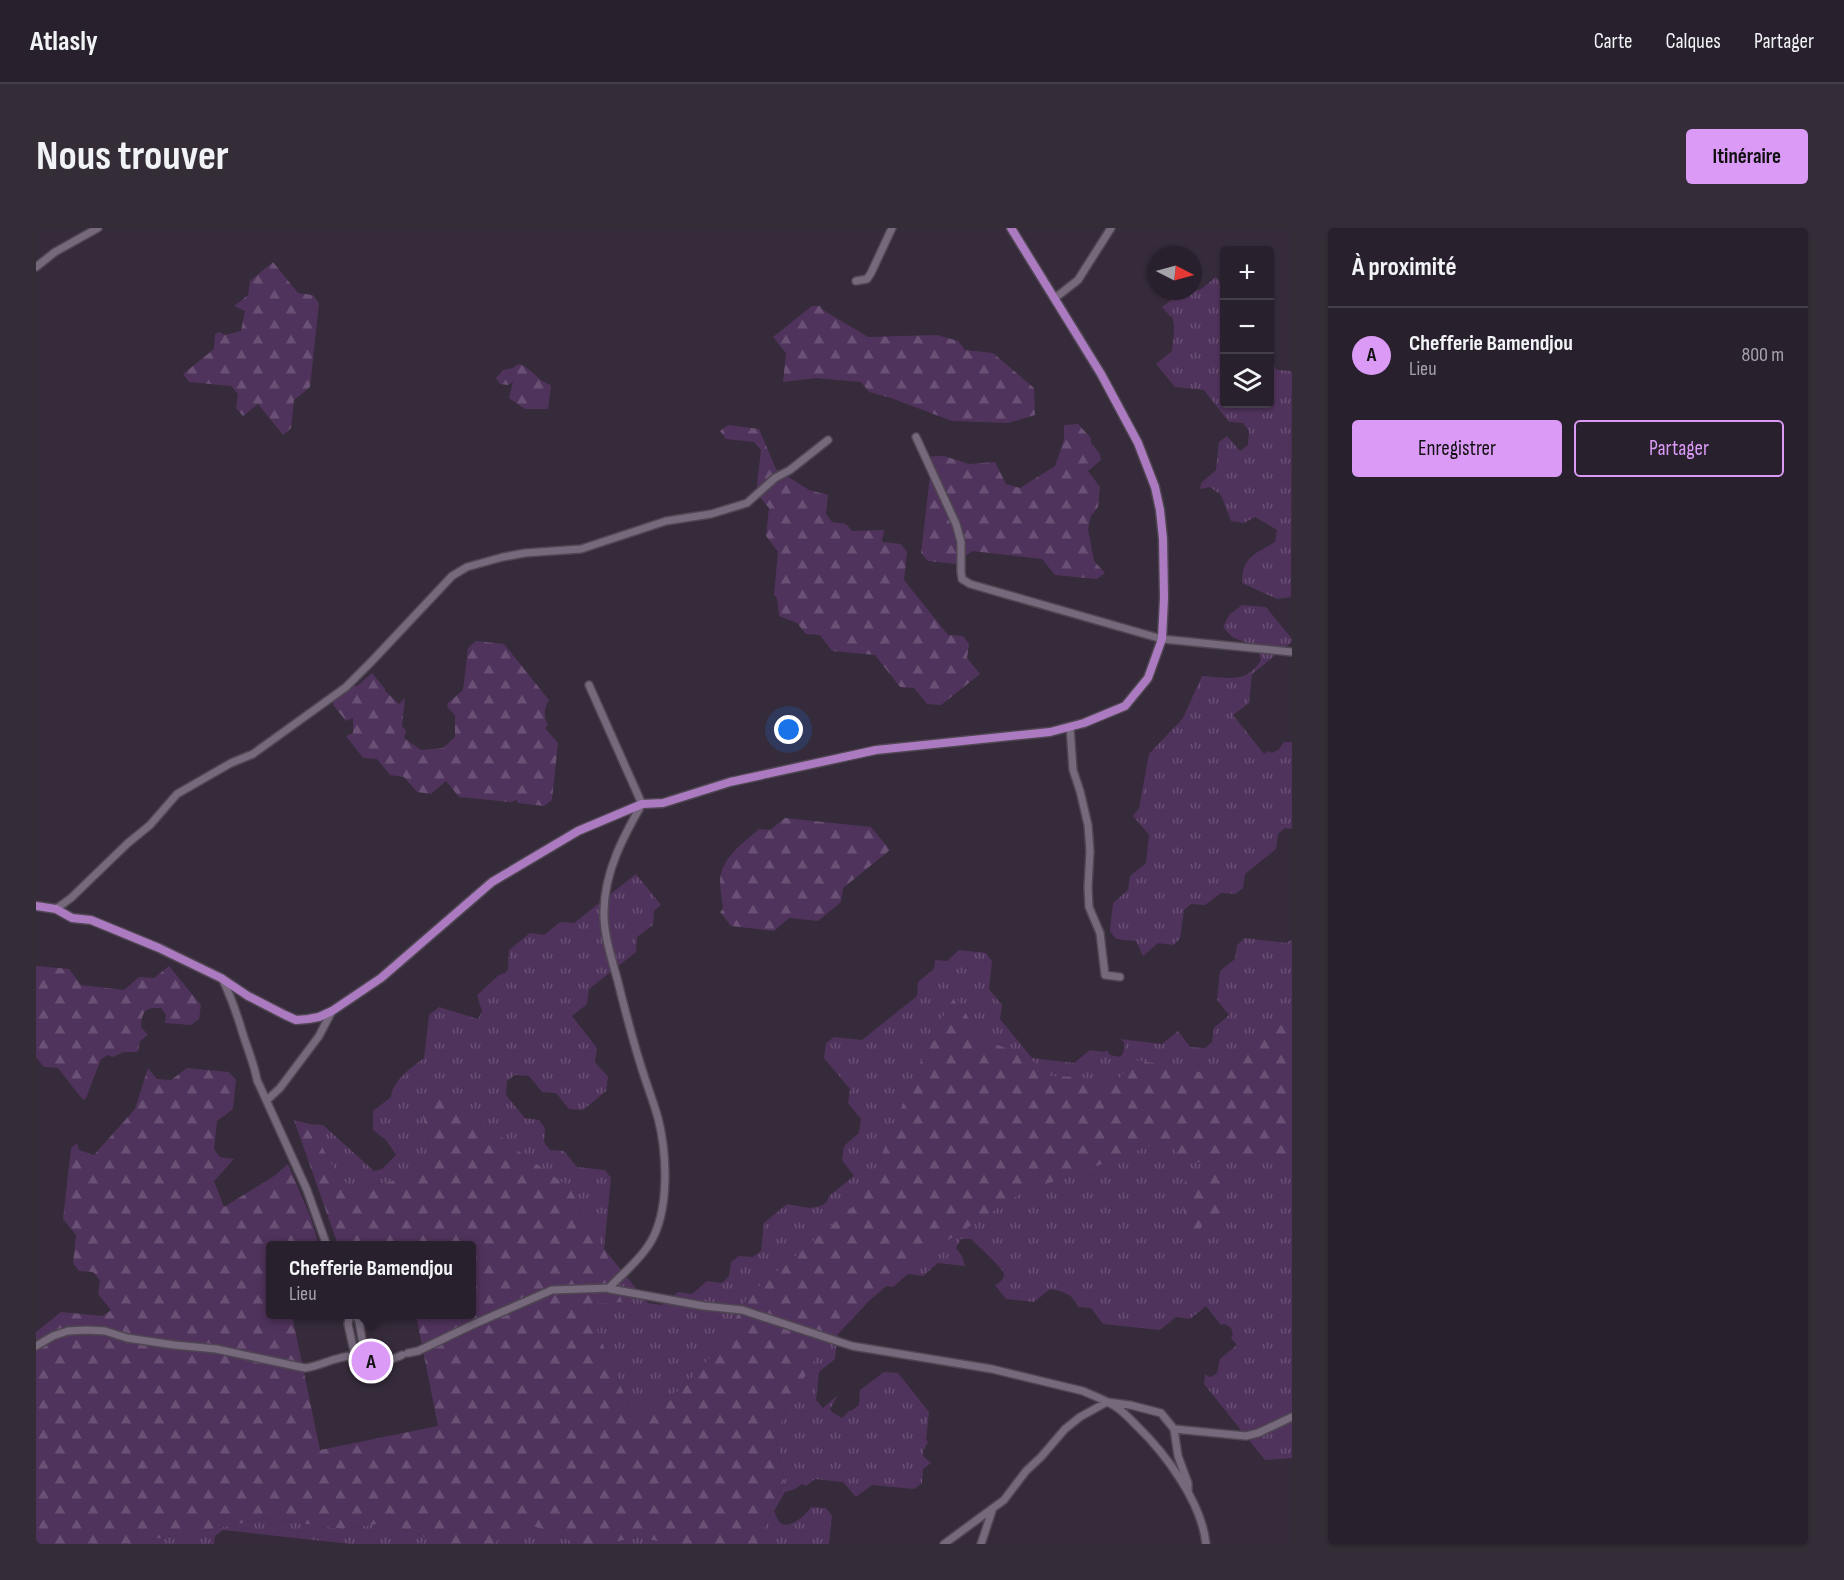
<!DOCTYPE html>
<html lang="fr">
<meta charset="utf-8">
<style>
:root{--surface:#28202c;--page:#342d38;--text:#f1f3f6;--muted:#a5a3a9;--line:#443e48;--accent:#da9af6}
body{margin:0;font-family:"Sofia Sans Condensed",sans-serif;background:var(--page);color:var(--text)}
.controls{position:absolute;right:18px;top:18px;display:grid;overflow:hidden;border-radius:6px;box-shadow:0 2px 4px #0004}
.controls button{width:54px;height:54px;display:grid;place-items:center;padding:0;border:0;border-bottom:2px solid var(--line);background:var(--surface);color:var(--text);font:30px sans-serif}
.compass{position:absolute;left:1112px;top:18px;width:54px;height:54px;border-radius:50%;background:var(--surface);box-shadow:0 2px 4px #0004;rotate:96deg}
.you{position:absolute;left:753px;top:502px;width:21px;height:21px;margin:-15px;border:4px solid #fff;border-radius:50%;background:#1a73e8;box-shadow:0 0 0 9px #1a73e833}
.badge{display:grid;place-items:center;width:39px;height:39px;border-radius:50%;background:var(--accent);color:#111;font-size:20px;font-weight:700}
.pin{position:absolute;translate:-50% -50%;border:3px solid #fff;box-shadow:0 2px 6px #0006}
.popup{position:absolute;left:230px;top:1013px;width:210px;height:78px;box-sizing:border-box;display:grid;place-content:center;border-radius:6px;background:var(--surface);filter:drop-shadow(0 2px 4px #0005);font-size:20px;white-space:nowrap;color:var(--muted)}
.popup b{font-size:22px;color:var(--text)}
.popup::after{content:'';position:absolute;left:50%;top:100%;margin-left:-12px;border:12px solid transparent;border-top-color:var(--surface)}
.list{margin:0;padding:0;list-style:none}
h2{display:flex;justify-content:space-between;align-items:center;height:78px;margin:0;padding:0 24px;font-size:26px}
h2 small{font-size:20px;font-weight:400;color:var(--muted)}
.list li{display:grid;grid-template-columns:39px 1fr auto;gap:18px;align-items:center;box-sizing:border-box;height:96px;padding:0 24px;border-top:2px solid var(--line)}
.list b{display:block;font-size:22px;white-space:nowrap}
.list p{margin:0;font-size:20px;white-space:nowrap;color:var(--muted)}
.list em{font-size:20px;font-style:normal;color:var(--muted)}
.actions{display:flex;gap:12px;padding:18px 24px}
.actions a{flex:1;padding:14px 0;border:2px solid var(--accent);border-radius:6px;text-align:center;font-size:21px;color:var(--accent)}
.actions .main{background:var(--accent);color:#111}
.icon{flex:none;width:33px;height:33px;fill:none;stroke:currentColor;stroke-width:2;stroke-linecap:round;stroke-linejoin:round}
.map{position:relative;flex:none;width:1256px;height:1316px;overflow:hidden;border-radius:6px}
header{display:flex;align-items:center;gap:36px;box-sizing:border-box;height:84px;padding:0 30px;background:var(--surface);border-bottom:2px solid var(--line)}
header strong{font-size:28px}
nav{display:flex;gap:33px;margin-inline-start:auto;font-size:21px}
.intro{display:flex;align-items:center;justify-content:space-between;box-sizing:border-box;height:144px;padding:0 36px}
h1{margin:0;font-size:42px}
.button{padding:15px 27px;border-radius:6px;background:var(--accent);color:#111;font-size:21px;font-weight:700}
main{display:flex;gap:36px;padding:0 36px}
aside{flex:1;background:var(--surface);border-radius:6px;box-shadow:0 2px 4px #0004}
.map>svg:first-child{display:block}
.grass{fill:url(#grass-tufts)}
.forest{fill:url(#forest-firs)}
.lines{fill:none;stroke-linecap:round;stroke-linejoin:round}
.minor-casing{stroke:#4f4652;stroke-width:10}
.major-casing{stroke:#4f4652;stroke-width:11}
.minor{stroke:#75697b;stroke-width:7}
.major{stroke:#ac7ac1;stroke-width:8}
</style>
<header>
<strong>Atlasly</strong>
<nav><a>Carte</a><a>Calques</a><a>Partager</a></nav>
</header>
<div class="intro"><h1>Nous trouver</h1><a class="button">Itinéraire</a></div>
<main>
<div class="map">
<svg width="1256" height="1316" viewBox="0 0 1256 1316">
<defs>
<pattern id="grass-tufts" width="24" height="20" patternUnits="userSpaceOnUse" patternTransform="scale(1.5)"><rect width="24" height="20" fill="#50335c"/><path d="M3 7l-1-3M5 7V3M7 7l1-3M15 17l-1-3M17 17v-4M19 17l1-3" fill="none" stroke="#695074"/></pattern>
<pattern id="forest-firs" width="22" height="20" patternUnits="userSpaceOnUse" patternTransform="scale(1.5)"><rect width="22" height="20" fill="#50335c"/><path d="M5 1l3.5 6h-7zM16 11l3.5 6h-7z" fill="#695074"/></pattern>
</defs>
<rect width="100%" height="100%" fill="#362b3a"/>
<path class="grass" d="M1180,49L1188,60V176H1234V132L1241,142L1256,143L1255,369L1241,371L1206,355C1206,329 1219,326 1239,314L1241,302L1219,289L1208,295L1195,293L1185,267L1174,259L1164,261L1165,255L1180,242L1183,214L1191,208L1204,223L1212,217L1213,203L1207,195L1193,194L1168,162L1139,159L1120,136L1136,123C1137,111 1140,100 1136,89L1134,88L1126,79L1147,63L1164,62Z
M1206,377L1230,379L1256,411V414L1216,446L1213,475L1197,487L1228,526L1233,523L1236,525L1242,522L1248,514H1256V601L1249,600L1242,606L1240,621L1209,646L1207,660L1199,666L1185,665L1169,677L1155,676L1148,682L1144,711L1137,717L1122,715L1107,728L1100,713L1080,711L1074,703L1077,675L1092,662L1094,648L1110,635L1113,607L1097,588L1103,580L1113,526L1147,490L1166,448C1191,449 1210,457 1225,432L1221,419L1196,409L1187,399L1193,387Z
M600,646L625,677L618,683L617,697L601,709L600,724L553,761L551,776L536,788L561,820L559,834L572,849L570,863L547,882L533,881L520,865L506,864L493,848L479,847L471,853L470,867L489,890L503,892L509,900L508,914L514,922L528,923L541,939L569,942L575,950L568,1021L612,1075L626,1077L642,1064L656,1066L671,1053L686,1055L693,1048L695,1034L703,1028L717,1029L725,1023L728,995L751,976L773,980L785,978L791,974L793,968L818,948L806,932L808,918L823,905L825,891L812,875L814,861L788,830L790,815L798,809L826,812L881,768L882,754L898,741L899,732L911,733L923,722L950,725L956,733L953,761L966,777L964,791L996,830L1038,835L1054,822L1068,824L1071,822L1074,827L1084,829C1088,825 1089,820 1088,814L1084,811L1126,816L1142,803L1154,819L1169,820L1176,814L1178,800L1193,787L1181,772L1184,743L1199,731L1201,717L1209,710L1251,715L1256,711V1230L1229,1232L1168,1156L1169,1146L1173,1149L1177,1148L1181,1145L1184,1131L1201,1117L1195,1110L1197,1106L1195,1100L1189,1096L1185,1097L1170,1078L1154,1091L1140,1089L1124,1102L1067,1096L1055,1080L1042,1079C1038,1066 1026,1063 1014,1061L998,1074L970,1071L959,1057C963,1055 968,1052 968,1046C967,1040 941,1017 935,1011H925L920,1020L926,1028L929,1038L902,1035L887,1048L872,1046L857,1059L843,1057L819,1076L818,1090L802,1103L799,1131L783,1144L780,1172L787,1180L802,1167L794,1181L796,1184L806,1190L814,1182L815,1183L823,1177L824,1162L848,1144L862,1145L893,1184L890,1212L892,1214L887,1223V1228L895,1235L887,1241L886,1255L878,1261L836,1257L820,1269L807,1254L779,1251L770,1258L766,1256L759,1261L749,1264L738,1283C740,1287 741,1293 746,1296C756,1300 771,1286 775,1279L790,1280L796,1288L793,1316H723L729,1296L748,1253L741,1214L751,1178L684,1119L645,1162L596,1185L550,1076L586,1073L532,959L486,926L386,883L393,920L387,941L353,954L314,960L298,941L274,897L271,896L287,897L338,943L346,941L360,927L350,912L337,902V883L355,869C357,852 375,840 388,830L393,787L403,779L442,791L446,783L441,767L463,747L469,745L472,742L473,722L494,705L508,707L524,694L538,695Z
M229,1290L306,1301L348,1295L386,1307L395,1316H315L187,1302L179,1308L178,1316H106L118,1311L169,1303Z
M492,1296L543,1316H431L464,1308Z
M602,1309L636,1316H569Z"/>
<path class="forest" d="M237,34L262,65L277,67L283,75L274,159L258,172L255,200L247,207L222,176L207,188L200,180L202,166L195,158L153,154L147,146L178,121L179,106L183,104L189,107L205,103L209,83L198,78L212,67L214,53Z
M776,78H784L787,82L832,109L901,107L922,113L929,122L957,125L998,160L999,187L972,195L916,193L855,170L833,164L825,154L780,150L747,154L750,125L737,109Z
M482,136C494,138 501,153 515,157L512,181H489L473,170L477,154L472,157L464,156L460,150L467,142L477,140Z
M1042,196L1055,210V215L1064,226L1065,232L1052,243L1064,259L1062,279L1055,288L1052,301L1058,333L1069,345L1061,351L1019,347L1006,331L936,323L920,336L892,333L885,325L895,240L885,229L908,228L933,236L959,234L970,256L984,260L1019,238L1028,212V197Z
M692,197L723,201L740,241L773,262L792,267L790,286L796,294L810,296L816,303L848,302L846,314L865,316L871,324L868,352L912,407L927,408L933,416L931,430L944,446L905,477L891,476L878,460L864,459L839,427L796,423L784,407L770,406L761,395L743,388L741,370L738,367L742,324L730,308L733,280L720,265L725,222L718,214L690,211L684,203Z
M440,413L468,416L513,472C508,480 507,489 512,497L509,500L522,515L516,572L508,578L482,575L481,572L475,574L423,569L410,553L395,566L381,564L368,549L354,547L341,531L327,530L310,508L317,505V490L310,493L297,477L299,462L306,456L321,458L336,445L349,461V463L363,476L369,470L366,498L370,503L368,510L385,522L407,520L419,509V487L411,479L412,475L427,462L432,420Z
M749,590L835,599L854,622L807,660L805,674L782,693L753,690L738,703L695,698L684,684L687,681C686,672 684,661 684,652C686,629 707,615 723,601L734,602Z
M0,738L33,741L45,757L88,762L103,749L118,750L133,738L165,777L163,791L155,797L129,795L130,787L125,780C108,779 106,784 105,799L112,807L104,813L102,824H88L77,829L72,827L65,831L50,870L47,872L22,840L8,839L0,829Z
M919,768L941,804L962,817L993,830L1015,848L1042,849L1078,856L1099,832L1148,840L1187,850L1209,819L1237,799L1246,783L1256,774V933L1214,930L1152,935L1128,912L1045,944L987,964L881,1032L834,1072L781,1128L751,1178L741,1214L748,1253L729,1296L723,1316H636L602,1309L569,1316H543L492,1296L465,1308L459,1316H395L386,1307L348,1295L306,1301L229,1290L169,1303L118,1311L106,1316H0V1104L25,1084L67,1088L75,1082L62,1066L64,1052L57,1044L43,1043L37,1035L40,1007L27,991L35,920L41,915L43,922L58,927L99,881L112,840L121,851L135,852L151,840L193,844L200,852L197,881L181,893L178,921L184,929L198,931L178,953L188,979L238,948L252,936L274,988L283,1017L234,1018V1086L256,1087L284,1222L402,1198L380,1087L436,1086V1018L302,1017L258,892L274,896L298,941L314,960L353,954L387,941L393,920L386,883L395,862L439,887L486,926L533,959L571,1027L586,1074L550,1076L596,1185L645,1162L684,1119L713,1066L763,1025L828,969L895,809Z
M1170,943C1188,946 1196,955 1189,973C1188,978 1186,983 1183,986C1179,991 1171,992 1167,997C1160,1005 1166,1011 1151,1011C1142,1005 1146,999 1148,990C1149,975 1140,968 1150,952Z"/>
<g class="lines">
<g class="minor-casing">
<path id="minor" d="M0,39L19,24L62,0
M820,53L831,51L835,45L856,0
M1019,70L1042,52L1075,0
M880,209L920,296L925,314V344L926,351L934,356L1126,411L1256,424
M553,457L606,576C587,609 569,643 568,682C567,706 576,731 582,754C589,782 596,810 605,838C610,855 617,872 622,890C631,925 634,983 614,1015C604,1032 587,1045 574,1059V1061L668,1078L706,1082L816,1118L956,1141L1047,1163C1058,1168 1070,1172 1080,1179C1088,1184 1094,1191 1101,1198C1130,1226 1166,1275 1170,1316
M1034,499L1037,542L1044,563L1052,597L1054,623L1052,659L1053,679L1064,705L1069,747L1084,749
M20,681L35,670L92,615L114,597L141,566L195,535L217,526L310,459L336,433L416,348L431,339L467,329L489,325L545,321L630,293L675,286L711,275L739,250L754,242L792,212
M186,750C195,769 200,783 206,803C211,820 218,835 221,852L271,962L291,1018
M231,872L244,860L283,808L296,783
M314,1086L312,1096L319,1128
M319,1086L323,1093L329,1129
M0,1118L17,1108L32,1103L51,1102L69,1103L91,1110L138,1117L180,1121L269,1140C285,1138 298,1129 315,1128C333,1127 348,1137 366,1127
M372,1125L382,1123L436,1097L516,1062L574,1060
M1138,1201L1210,1208L1222,1205L1256,1189
M908,1316L968,1272L990,1243L1005,1229L1029,1201L1044,1189L1071,1174L1094,1177L1125,1185L1138,1201L1142,1228L1152,1255V1263
M945,1316L956,1283"/>
</g>
<g class="major-casing">
<path id="major" d="M0,678L20,681L36,690L55,692L123,720L185,750L212,768L249,787L260,792L272,791L283,789L296,783L345,750L456,654L542,603L606,576L627,575L694,554L840,522L1014,504L1048,495L1089,478L1112,450L1126,411L1128,370L1127,311L1124,282L1119,259L1102,215L1065,146L975,0"/>
</g>
<use href="#minor" class="minor"/>
<use href="#major" class="major"/>
</g>
</svg>
<div class="controls">
<button>+</button>
<button>−</button>
<button><svg class="icon" aria-label="layers" viewBox="0 0 24 24"><path d="M12 4l9 5-9 5-9-5zM3 14l9 5 9-5"/></svg></button>
</div>
<svg class="compass" viewBox="-18 -18 36 36"><path d="M0-13l5 13h-10z" fill="#e53935"/><path d="M0 13l5-13h-10z" fill="#a5a3a9"/></svg>
<div class="you"></div>
<div class="pin badge" style="left:335px;top:1133px">A</div>
<div class="popup"><b>Chefferie Bamendjou</b>Lieu</div>
</div>
<aside>
<h2>À proximité<small></small></h2>
<ul class="list">
<li><span class="badge">A</span><div><b>Chefferie Bamendjou</b><p>Lieu</p></div><em>800 m</em></li>
</ul>
<div class="actions"><a class="main">Enregistrer</a><a>Partager</a></div>
</aside>
</main>
